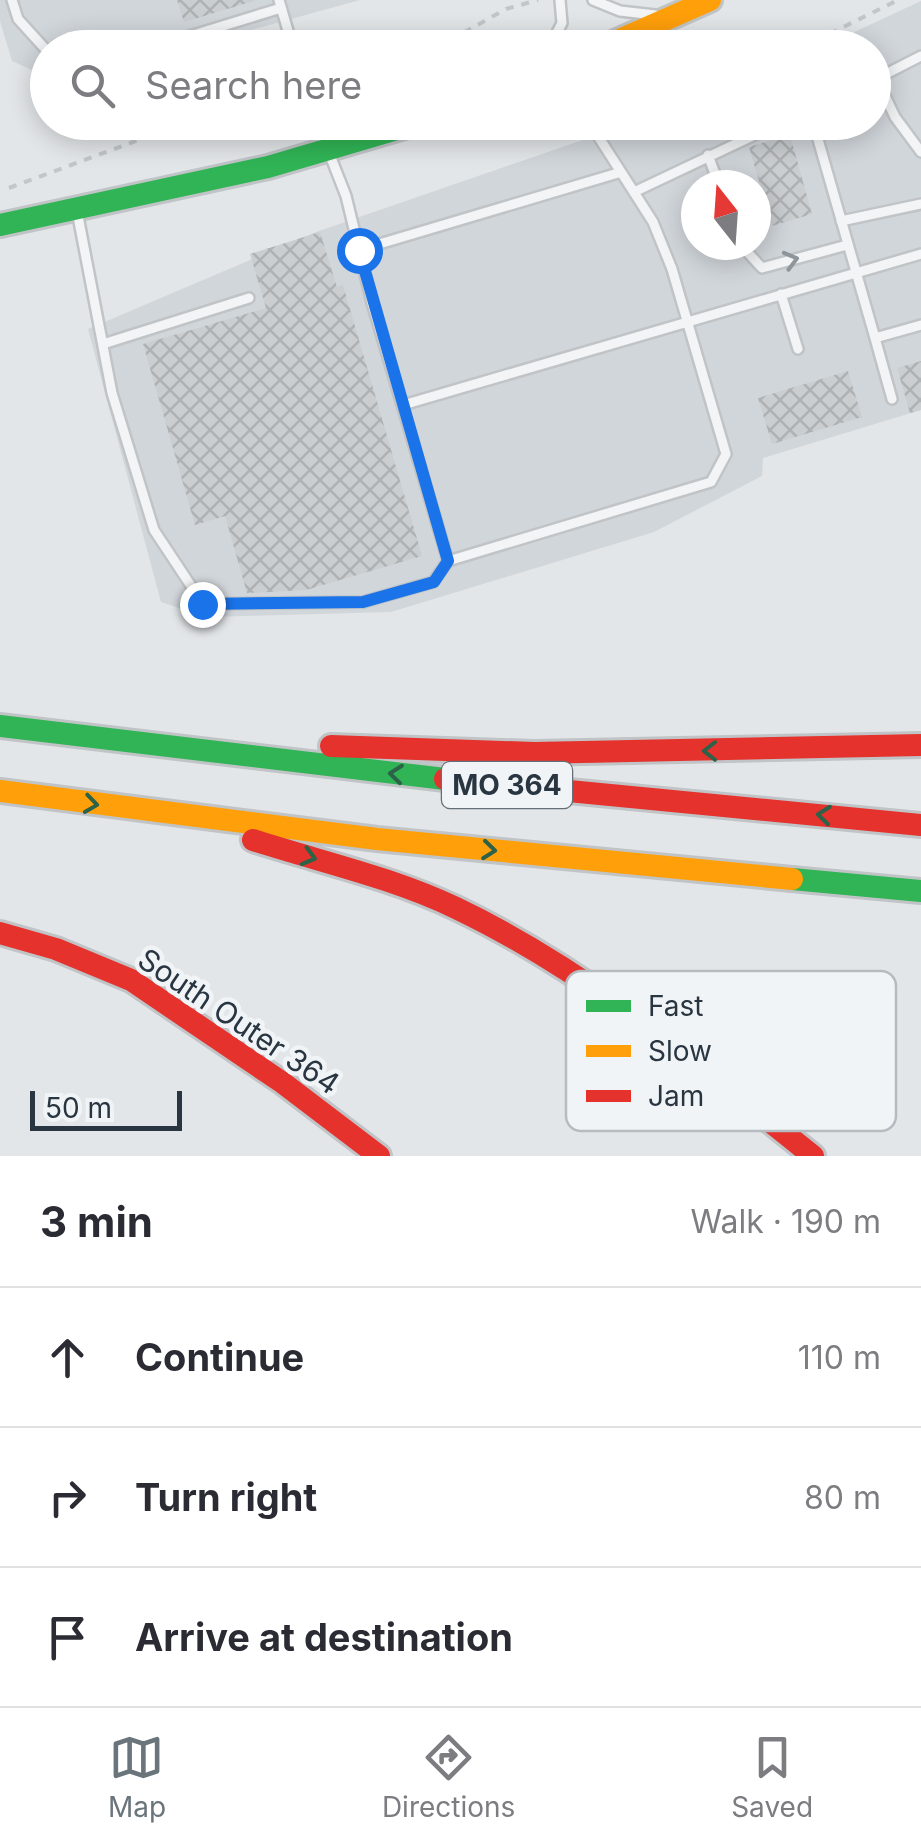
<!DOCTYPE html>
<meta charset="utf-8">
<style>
:root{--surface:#fff;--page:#f7f7f7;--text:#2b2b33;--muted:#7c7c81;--line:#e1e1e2;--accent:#6a747b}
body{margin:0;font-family:Inter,sans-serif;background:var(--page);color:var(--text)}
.compass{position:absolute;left:681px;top:170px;width:90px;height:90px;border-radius:50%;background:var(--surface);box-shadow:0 5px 25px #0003;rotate:343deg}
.scale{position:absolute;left:30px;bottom:25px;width:152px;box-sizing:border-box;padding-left:10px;border:5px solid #293641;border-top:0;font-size:28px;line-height:35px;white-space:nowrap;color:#293641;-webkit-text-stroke:8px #f1f4f7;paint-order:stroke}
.stop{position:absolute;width:30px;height:30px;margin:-22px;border:8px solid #1a73e8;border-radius:50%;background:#fff}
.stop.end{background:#1a73e8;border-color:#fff;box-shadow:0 2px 10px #0008}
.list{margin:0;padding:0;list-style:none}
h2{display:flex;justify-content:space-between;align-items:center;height:130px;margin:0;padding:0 40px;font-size:42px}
h2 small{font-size:32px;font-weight:400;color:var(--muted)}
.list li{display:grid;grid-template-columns:65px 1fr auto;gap:30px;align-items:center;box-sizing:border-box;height:140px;padding:0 40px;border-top:2px solid var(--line)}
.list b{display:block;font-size:38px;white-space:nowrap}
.list em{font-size:32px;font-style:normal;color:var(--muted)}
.icon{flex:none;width:55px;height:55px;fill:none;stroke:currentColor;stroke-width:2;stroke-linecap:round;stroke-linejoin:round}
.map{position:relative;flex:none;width:921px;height:1156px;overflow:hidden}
.search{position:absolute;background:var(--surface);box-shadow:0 5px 25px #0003;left:30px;right:30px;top:30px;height:110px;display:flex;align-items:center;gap:25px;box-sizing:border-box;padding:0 35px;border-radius:55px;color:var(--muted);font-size:38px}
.sheet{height:550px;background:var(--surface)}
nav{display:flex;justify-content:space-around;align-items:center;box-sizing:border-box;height:140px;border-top:2px solid var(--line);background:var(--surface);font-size:28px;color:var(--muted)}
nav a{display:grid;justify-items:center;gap:5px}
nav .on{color:var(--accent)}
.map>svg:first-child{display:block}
.built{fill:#d1d6db;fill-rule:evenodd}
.building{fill:url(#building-cross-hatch)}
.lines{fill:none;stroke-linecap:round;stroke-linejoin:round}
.lane-casing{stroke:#c1c4c6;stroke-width:14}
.fast-casing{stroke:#c1c4c6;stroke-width:28}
.slow-casing{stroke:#c1c4c6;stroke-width:28}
.jam-casing{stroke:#c1c4c6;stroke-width:28}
.path{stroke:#c2c6c8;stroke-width:4;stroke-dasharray:8 8;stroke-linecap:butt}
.lane{stroke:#f2f4f5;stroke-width:9}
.fast{stroke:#30b455;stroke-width:22}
.slow{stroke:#ff9f0a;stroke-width:22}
.jam{stroke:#e5322d;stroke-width:22}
.oneway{stroke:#8e959b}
.oneway2{stroke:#2b6248}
.route{stroke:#1a73e8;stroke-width:12}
.labels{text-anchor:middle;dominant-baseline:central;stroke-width:9;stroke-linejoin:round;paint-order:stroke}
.shield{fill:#f1f4f7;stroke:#656f78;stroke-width:2.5}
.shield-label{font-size:28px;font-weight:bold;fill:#293641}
.street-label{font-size:30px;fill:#293641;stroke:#f1f4f7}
.key{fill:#f1f4f7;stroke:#b5bbc0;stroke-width:2.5}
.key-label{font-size:28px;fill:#293641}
</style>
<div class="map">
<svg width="921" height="1156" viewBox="0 0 921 1156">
<defs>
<pattern id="building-cross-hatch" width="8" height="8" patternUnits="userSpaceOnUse" patternTransform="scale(2.5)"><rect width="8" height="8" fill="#cbced0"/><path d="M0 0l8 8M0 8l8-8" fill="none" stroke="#aeb2b4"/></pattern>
</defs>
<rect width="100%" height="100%" fill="#e3e6e8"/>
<path class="built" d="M0,0H360L190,47L48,48L47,77L12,61L0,21Z
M921,1V410L763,458L762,476L654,532L391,612L206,617L161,602L88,329L316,232L632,123L874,122V48L822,47ZM696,185H756V245H696Z"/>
<path class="building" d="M177,0H254V1L184,22Z
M790,135L812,214L772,226L749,147Z
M320,232L337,287L343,285L422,556L306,590L247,593L225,516L195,525L143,344L266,308L250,254Z
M921,361V410L910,413L897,368Z
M848,371L862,417L772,444L758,398Z"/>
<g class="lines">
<g class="lane-casing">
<path id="lane" d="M12,0L18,19L48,52
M279,0L293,48
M593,0L620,11L655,15
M151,48L281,8
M549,48L562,23L560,0
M877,79L895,117L921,152
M874,80L921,56
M317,122L346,196L372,303L448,561
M813,122L875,338L921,325
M708,155L719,185
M634,192L782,122
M77,211L112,393L154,530L203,604L363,602L433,582L448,561L711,482L726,454L672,269L653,222L589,122
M841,221L921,204
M741,245L762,268L847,245
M359,250L618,173
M781,294L798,349
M875,338L892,399
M103,344L249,298
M403,405L921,254"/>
</g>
<g class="fast-casing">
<path id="fast" d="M0,225L268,167L421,122
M0,726L445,779
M792,879L921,891"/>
</g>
<g class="slow-casing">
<path id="slow" d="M601,48L710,0
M0,791L377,839L792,879"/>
</g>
<g class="jam-casing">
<path id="jam" d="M331,746L534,753L921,745
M445,779L921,825
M253,840C321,862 391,877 456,908C588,971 700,1066 813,1156
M0,933L56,949L131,980L283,1083L379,1156"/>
</g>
<path class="path" d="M436,48L506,9L538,0
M801,48L898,0
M9,188L187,122"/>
<use href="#lane" class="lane"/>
<use href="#fast" class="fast"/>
<use href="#slow" class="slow"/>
<use href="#jam" class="jam"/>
</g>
<defs><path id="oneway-chevron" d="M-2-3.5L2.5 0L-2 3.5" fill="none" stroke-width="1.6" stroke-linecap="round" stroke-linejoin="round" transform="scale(2.5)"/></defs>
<use class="oneway" href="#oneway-chevron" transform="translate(791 260) rotate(-15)"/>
<g class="oneway2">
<use href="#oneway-chevron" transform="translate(710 751) rotate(180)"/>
<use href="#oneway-chevron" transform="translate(396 774) rotate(-174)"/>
<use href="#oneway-chevron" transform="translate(91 804) rotate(8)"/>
<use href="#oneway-chevron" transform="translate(824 815) rotate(-174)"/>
<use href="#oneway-chevron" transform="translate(489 850) rotate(6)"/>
<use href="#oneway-chevron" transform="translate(309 857) rotate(15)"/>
</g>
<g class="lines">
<path class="route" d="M202,604L363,602L434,582L448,561L359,250"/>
</g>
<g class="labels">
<rect class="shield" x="442" y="762" width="130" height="46" rx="8"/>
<g class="shield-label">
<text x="507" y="785">MO 364</text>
</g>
<g class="street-label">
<text transform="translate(239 1021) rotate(34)">South Outer 364</text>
</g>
</g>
<rect x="566" y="971" width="330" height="160" rx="15" class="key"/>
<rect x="586" y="1000" width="45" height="12" fill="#30b455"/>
<rect x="586" y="1045" width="45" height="12" fill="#ff9f0a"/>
<rect x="586" y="1090" width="45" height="12" fill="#e5322d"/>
<g class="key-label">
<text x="648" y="1016">Fast</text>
<text x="648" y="1061">Slow</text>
<text x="648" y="1106">Jam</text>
</g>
</svg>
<svg class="compass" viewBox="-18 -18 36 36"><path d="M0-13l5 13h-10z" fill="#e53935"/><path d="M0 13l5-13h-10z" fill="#7c7c81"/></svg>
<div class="scale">50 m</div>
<div class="stop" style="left:359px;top:250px"></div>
<div class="stop end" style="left:202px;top:604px"></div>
<div class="search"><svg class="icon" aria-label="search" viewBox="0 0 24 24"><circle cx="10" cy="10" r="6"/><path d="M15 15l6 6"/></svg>Search here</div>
</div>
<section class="sheet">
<h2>3 min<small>Walk · 190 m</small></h2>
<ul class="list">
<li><svg class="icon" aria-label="ahead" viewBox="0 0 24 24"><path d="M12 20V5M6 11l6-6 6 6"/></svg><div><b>Continue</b></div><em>110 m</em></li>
<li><svg class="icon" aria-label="right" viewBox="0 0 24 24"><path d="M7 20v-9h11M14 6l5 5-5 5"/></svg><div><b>Turn right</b></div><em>80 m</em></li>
<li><svg class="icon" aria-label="arrive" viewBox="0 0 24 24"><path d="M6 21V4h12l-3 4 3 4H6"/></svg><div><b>Arrive at destination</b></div></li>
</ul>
</section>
<nav>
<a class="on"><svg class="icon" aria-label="map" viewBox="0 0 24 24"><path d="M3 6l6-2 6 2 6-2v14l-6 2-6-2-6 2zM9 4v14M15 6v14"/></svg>Map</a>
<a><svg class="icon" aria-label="directions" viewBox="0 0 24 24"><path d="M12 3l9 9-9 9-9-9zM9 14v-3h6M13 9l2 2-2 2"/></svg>Directions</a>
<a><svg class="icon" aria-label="saved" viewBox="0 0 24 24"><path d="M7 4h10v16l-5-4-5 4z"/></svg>Saved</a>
</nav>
